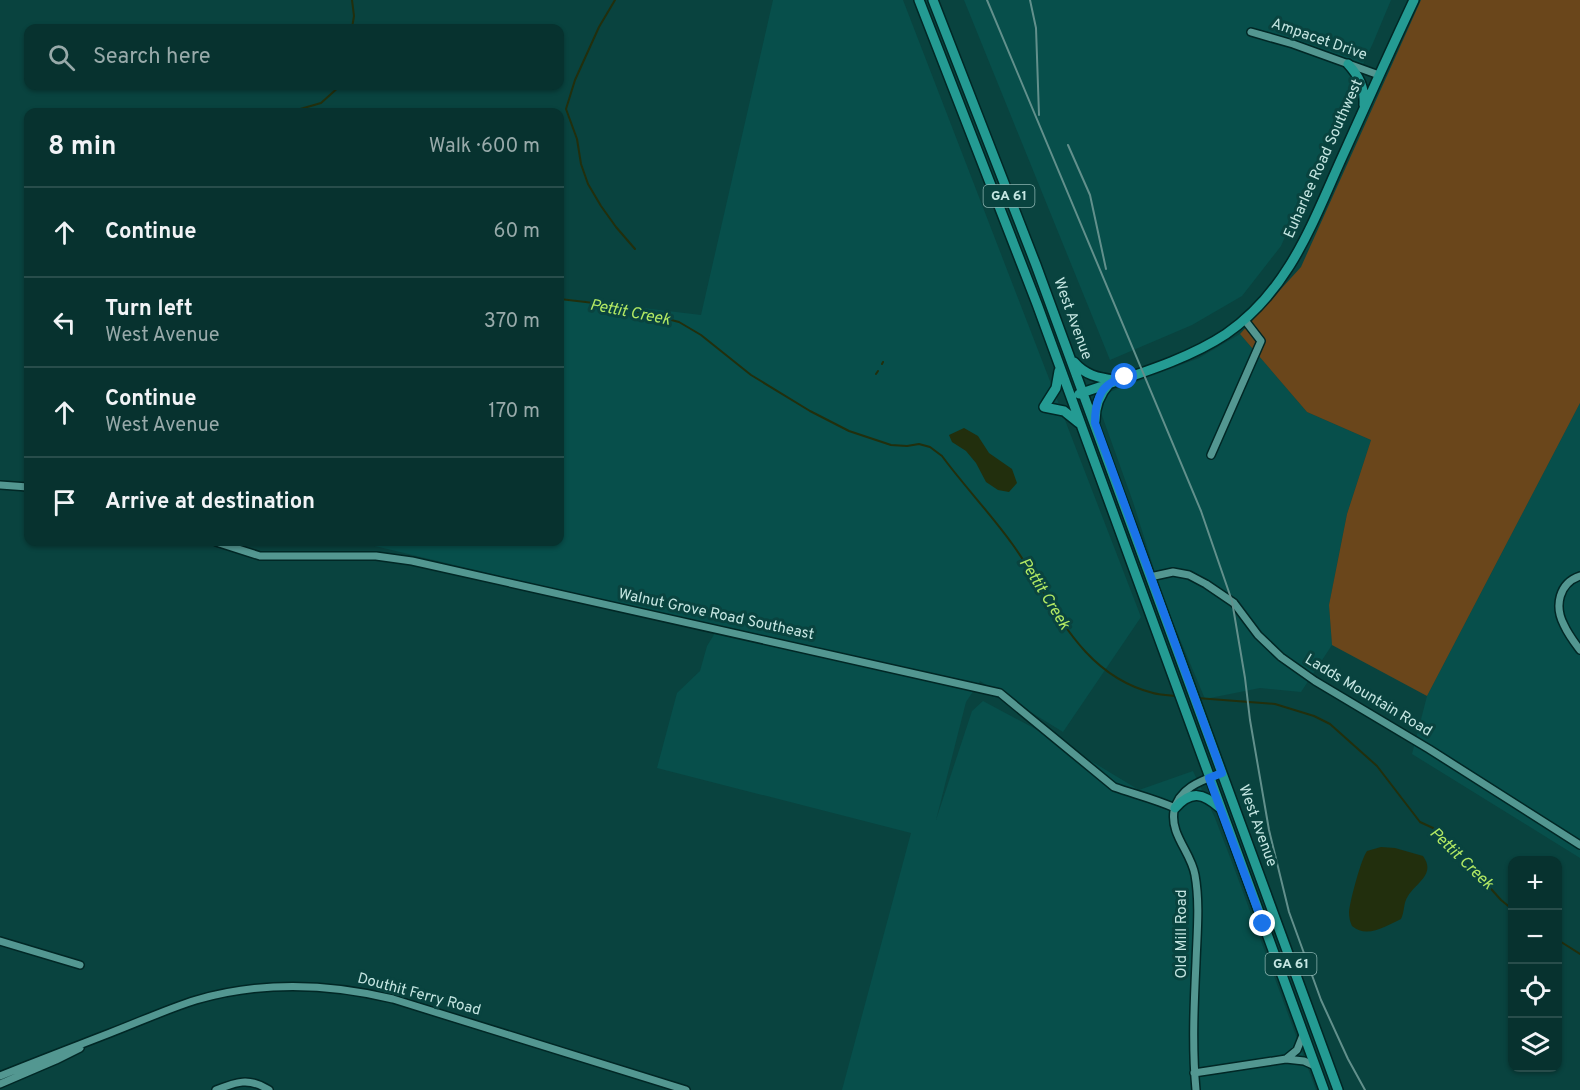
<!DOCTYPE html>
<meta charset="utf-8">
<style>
:root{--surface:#07322f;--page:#103a37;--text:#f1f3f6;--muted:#98aaaa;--line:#284d4b}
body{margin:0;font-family:Overpass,sans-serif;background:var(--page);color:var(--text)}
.controls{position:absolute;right:18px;bottom:18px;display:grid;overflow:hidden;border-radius:12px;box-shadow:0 2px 4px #0004}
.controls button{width:54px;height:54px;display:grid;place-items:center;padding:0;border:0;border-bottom:2px solid var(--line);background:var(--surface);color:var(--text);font:30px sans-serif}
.stop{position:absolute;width:18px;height:18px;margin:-14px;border:4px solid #1a73e8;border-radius:50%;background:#fff}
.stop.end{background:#1a73e8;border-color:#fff;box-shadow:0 2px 6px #0008}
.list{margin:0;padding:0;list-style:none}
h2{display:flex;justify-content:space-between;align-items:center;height:78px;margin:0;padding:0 24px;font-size:26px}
h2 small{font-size:20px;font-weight:400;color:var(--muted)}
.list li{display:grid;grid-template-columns:39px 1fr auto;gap:18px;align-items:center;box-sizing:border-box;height:90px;padding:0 24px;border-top:2px solid var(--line)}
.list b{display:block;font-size:22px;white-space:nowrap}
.list p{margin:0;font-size:20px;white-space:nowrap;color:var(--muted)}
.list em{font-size:20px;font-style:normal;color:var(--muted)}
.icon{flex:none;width:33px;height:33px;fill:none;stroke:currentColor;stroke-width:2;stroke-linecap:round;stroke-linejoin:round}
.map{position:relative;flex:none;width:1580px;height:1090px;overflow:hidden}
.search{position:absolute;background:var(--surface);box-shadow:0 2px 4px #0004;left:24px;top:24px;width:540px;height:66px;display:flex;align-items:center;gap:15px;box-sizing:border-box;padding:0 21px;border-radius:12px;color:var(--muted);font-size:22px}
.panel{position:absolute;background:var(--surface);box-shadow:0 2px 4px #0004;left:24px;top:108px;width:540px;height:438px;border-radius:12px}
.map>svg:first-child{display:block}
.built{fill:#074f4b}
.green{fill:#6a461b}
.water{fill:#222f0d}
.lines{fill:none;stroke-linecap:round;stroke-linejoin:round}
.stream{stroke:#222f0d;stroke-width:2}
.minor-casing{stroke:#012725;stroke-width:10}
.major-casing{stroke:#012725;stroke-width:12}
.minor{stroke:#539791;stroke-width:7}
.major{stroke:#249b93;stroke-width:9}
.rail{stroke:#62908c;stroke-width:2}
.route{stroke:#1a73e8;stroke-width:8}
.labels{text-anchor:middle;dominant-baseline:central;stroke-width:6;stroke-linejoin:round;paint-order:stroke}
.shield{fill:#09433f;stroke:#8db5b1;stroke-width:1.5}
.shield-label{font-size:14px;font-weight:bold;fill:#c5e6e2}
.street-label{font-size:15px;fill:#c5e6e2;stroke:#09433f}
.water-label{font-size:16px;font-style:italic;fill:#b3ea64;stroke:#09433f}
</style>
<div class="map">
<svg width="1580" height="1090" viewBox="0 0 1580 1090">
<rect width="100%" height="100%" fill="#09433f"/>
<path class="built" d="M773,0H903L1141,617L1063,732L980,681L966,702L936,820L972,711L983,701L1058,741L1139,790L1193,771L1215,818L1233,865L1316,1090H842L911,833L657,768L677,693L700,671L707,646L718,628L358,542H560V298L701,315Z
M964,0H1391L1373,43L1335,124L1281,246L1242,296L1192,325L1110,360Z
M1240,334L1307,412L1371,440L1347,514L1329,605L1332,645L1301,692L1260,688L1205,699L1164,601L1133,502L1100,410L1103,399L1107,393L1199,358Z
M1580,403V858L1412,754L1427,696Z"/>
<path class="green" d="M1421,0H1580V403L1427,696L1332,645L1329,605L1347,514L1371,440L1307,412L1240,334L1301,267Z"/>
<path class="water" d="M964,428L978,436L989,453L1012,469L1017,483L1009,492L998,490L986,482L976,463L966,451L952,442L949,435Z
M1381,847L1395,848L1423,856C1436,874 1417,882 1408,896C1403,903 1405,911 1401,919C1386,926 1367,939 1352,926C1350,922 1349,917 1349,912C1350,901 1361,859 1367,851Z"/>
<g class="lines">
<path class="stream" d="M352,0L354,16L352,28
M615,0L599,27L575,80L566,109L577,139L581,164L588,184L601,206L616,227L635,249
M290,112L321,103L340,86
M560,299L594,303L656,316L679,322L701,335L751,375L810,411L849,431L891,445L907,446L919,444L930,447L942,456C964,486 991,514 1013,545C1054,602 1078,674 1153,693C1160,695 1169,695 1176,696
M882,364L883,362
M876,374L878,371
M1197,698L1275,704L1314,716L1330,724L1377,766L1420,822L1433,828L1466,861L1501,900L1512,909
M1558,940L1580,954"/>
<g class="minor-casing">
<path id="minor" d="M1251,32L1293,44L1379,75
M1211,455L1261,341L1244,319
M0,485L28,487
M216,542L260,556H376L412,561L1000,693L1114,787C1134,794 1155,799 1175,808
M1580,576C1559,583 1554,606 1564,625C1568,634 1574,642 1580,650
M1150,577L1173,572L1189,575L1206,584L1234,603L1258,635L1281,657L1315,681L1429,749L1580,845
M0,941L80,965
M1286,1059L1297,1050L1303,1035
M1194,1073L1286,1059L1304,1061L1315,1066
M0,1076C37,1061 74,1047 110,1033C139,1022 167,1009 196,1000C261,981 327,983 393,999L686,1090
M0,1084L56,1060L80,1048
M216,1090C236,1082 249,1077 269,1090
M1196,1090C1192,1047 1194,1005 1196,962C1197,933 1200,903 1195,875C1191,852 1170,835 1174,811C1179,787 1203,780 1222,773"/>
</g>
<g class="major-casing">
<path id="major" d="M919,0L1037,304L1324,1090
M933,0L1036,265L1338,1090
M1348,64C1359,76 1365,88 1364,105
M1074,362C1085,375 1098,378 1115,380
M1079,394C1127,377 1184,362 1226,334C1290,290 1313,221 1344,153C1367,102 1390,51 1414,0
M1044,407L1056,388L1059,371
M1044,407L1064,411L1079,423
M1095,421C1095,406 1099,395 1109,384
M1175,808C1191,790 1203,793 1220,808"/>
</g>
<use href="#minor" class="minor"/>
<use href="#major" class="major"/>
<path class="rail" d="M987,0L1201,511L1232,601L1245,678L1250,720L1269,830L1289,912L1321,1000L1348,1059L1365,1090
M1030,0L1036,28L1039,115
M1068,145L1090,195L1106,269"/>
</g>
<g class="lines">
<path class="route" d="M1125,377C1121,379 1115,380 1111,383C1098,390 1095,409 1095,423L1222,773L1209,778L1263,924"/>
</g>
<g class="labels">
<g class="shield">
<rect x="983.5" y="185" width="51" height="22" rx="4.5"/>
<rect x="1265.5" y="953" width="51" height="22" rx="4.5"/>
</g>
<g class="shield-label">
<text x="1009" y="196">GA 61</text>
<text x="1291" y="964">GA 61</text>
</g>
<g class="street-label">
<text transform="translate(1319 40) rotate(19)">Ampacet Drive</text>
<text transform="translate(1324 159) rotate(-66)">Euharlee Road Southwest</text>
<text transform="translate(1072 319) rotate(70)">West Avenue</text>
<text transform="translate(716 615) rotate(12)">Walnut Grove Road Southeast</text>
<text transform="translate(1368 696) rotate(31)">Ladds Mountain Road</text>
<text transform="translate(1257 826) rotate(70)">West Avenue</text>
<text transform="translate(1182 934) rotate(-90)">Old Mill Road</text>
<text transform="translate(419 995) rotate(15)">Douthit Ferry Road</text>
</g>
<g class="water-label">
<text transform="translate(630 313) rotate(11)">Pettit Creek</text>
<text transform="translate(1044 594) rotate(58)">Pettit Creek</text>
<text transform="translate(1461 859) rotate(44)">Pettit Creek</text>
</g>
</g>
</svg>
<div class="controls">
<button>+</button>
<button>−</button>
<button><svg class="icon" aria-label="locate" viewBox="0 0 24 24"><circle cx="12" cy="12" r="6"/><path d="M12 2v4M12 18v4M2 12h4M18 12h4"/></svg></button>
<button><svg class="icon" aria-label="layers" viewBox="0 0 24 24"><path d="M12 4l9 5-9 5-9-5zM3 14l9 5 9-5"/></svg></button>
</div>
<div class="stop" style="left:1125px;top:377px"></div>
<div class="stop end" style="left:1263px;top:924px"></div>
<div class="search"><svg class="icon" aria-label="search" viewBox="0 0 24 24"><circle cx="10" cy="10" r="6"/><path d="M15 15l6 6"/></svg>Search here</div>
<section class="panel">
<h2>8 min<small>Walk · 600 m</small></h2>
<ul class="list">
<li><svg class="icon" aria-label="ahead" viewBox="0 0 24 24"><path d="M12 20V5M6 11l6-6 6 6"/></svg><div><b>Continue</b></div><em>60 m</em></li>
<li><svg class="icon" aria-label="left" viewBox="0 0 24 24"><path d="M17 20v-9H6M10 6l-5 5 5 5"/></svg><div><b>Turn left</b><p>West Avenue</p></div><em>370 m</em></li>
<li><svg class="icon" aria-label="ahead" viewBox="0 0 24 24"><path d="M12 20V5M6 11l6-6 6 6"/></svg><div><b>Continue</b><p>West Avenue</p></div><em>170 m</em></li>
<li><svg class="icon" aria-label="arrive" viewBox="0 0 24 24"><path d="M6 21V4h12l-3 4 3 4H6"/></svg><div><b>Arrive at destination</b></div></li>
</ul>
</section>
</div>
